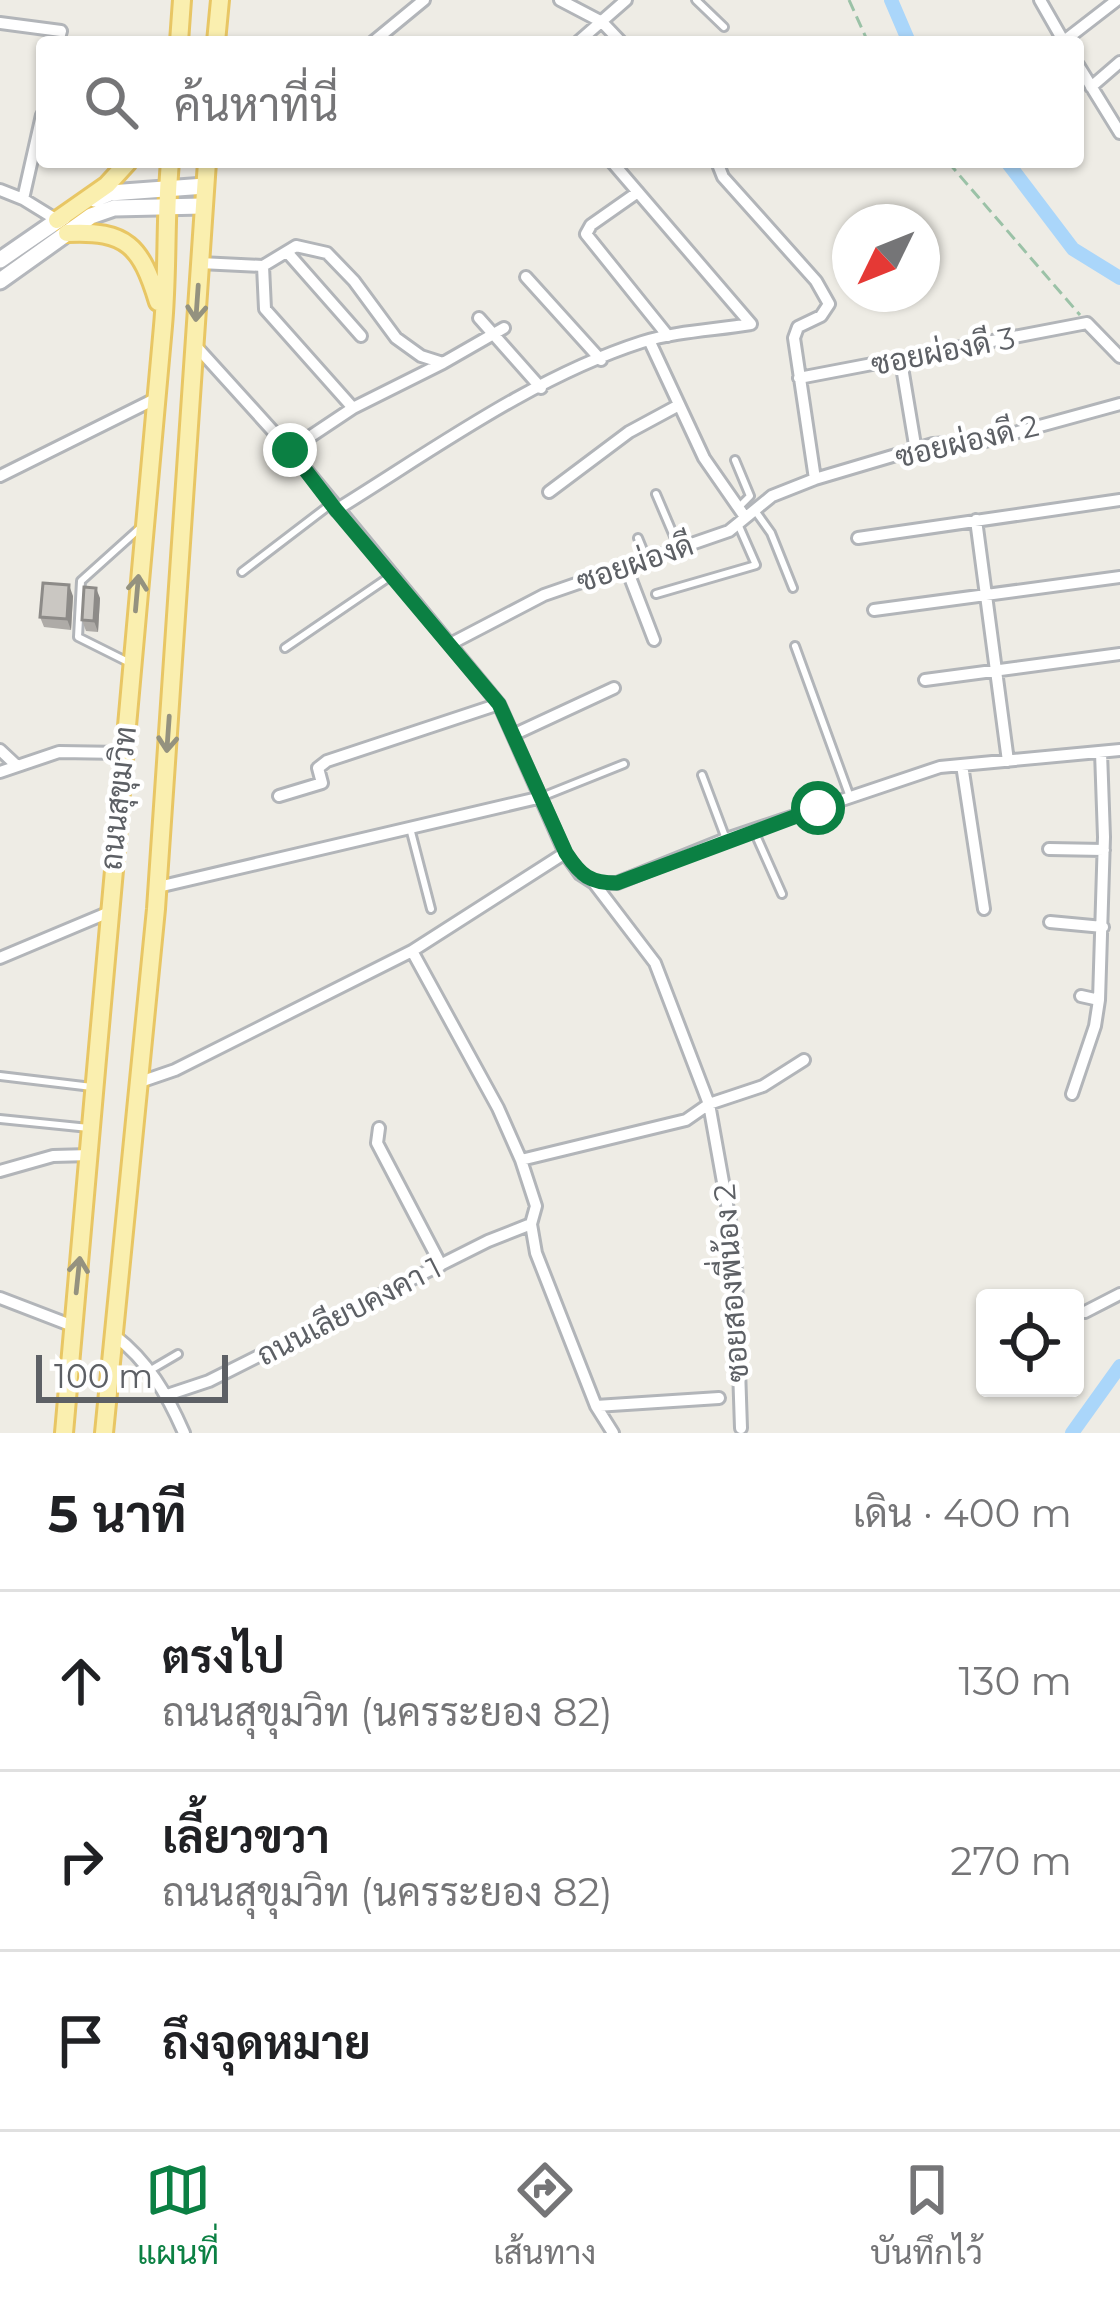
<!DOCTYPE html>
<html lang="th">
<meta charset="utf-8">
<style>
:root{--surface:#fff;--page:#f6f6f6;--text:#202124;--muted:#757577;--line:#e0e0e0;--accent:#0b8043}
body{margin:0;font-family:Montserrat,Sarabun,sans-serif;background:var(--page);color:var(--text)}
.controls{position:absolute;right:36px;bottom:36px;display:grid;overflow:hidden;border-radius:12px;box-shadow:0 3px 9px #0004}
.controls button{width:108px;height:108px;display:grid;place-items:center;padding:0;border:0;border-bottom:3px solid var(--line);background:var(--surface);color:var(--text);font:60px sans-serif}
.compass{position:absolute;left:832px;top:204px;width:108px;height:108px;border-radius:50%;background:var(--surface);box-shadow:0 3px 9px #0004;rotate:227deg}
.scale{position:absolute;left:36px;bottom:30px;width:192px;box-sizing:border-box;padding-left:12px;border:6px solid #5d6065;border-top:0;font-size:33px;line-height:42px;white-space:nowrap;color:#5d6065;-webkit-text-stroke:9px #fff;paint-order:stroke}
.stop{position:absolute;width:36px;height:36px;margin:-27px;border:9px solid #0b8043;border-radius:50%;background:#fff}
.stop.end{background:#0b8043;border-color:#fff;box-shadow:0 3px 12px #0008}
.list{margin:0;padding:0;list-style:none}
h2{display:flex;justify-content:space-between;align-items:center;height:156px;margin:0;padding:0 48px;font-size:51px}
h2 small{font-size:39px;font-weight:400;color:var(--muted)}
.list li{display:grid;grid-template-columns:78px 1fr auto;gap:36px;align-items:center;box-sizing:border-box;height:180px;padding:0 48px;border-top:3px solid var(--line)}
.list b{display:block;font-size:45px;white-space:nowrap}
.list p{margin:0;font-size:39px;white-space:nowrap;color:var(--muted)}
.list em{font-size:39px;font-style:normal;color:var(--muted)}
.icon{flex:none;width:66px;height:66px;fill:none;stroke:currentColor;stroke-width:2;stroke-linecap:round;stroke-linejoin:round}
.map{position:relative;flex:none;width:1120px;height:1433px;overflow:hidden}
.search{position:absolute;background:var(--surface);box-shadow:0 3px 9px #0004;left:36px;right:36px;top:36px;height:132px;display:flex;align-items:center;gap:30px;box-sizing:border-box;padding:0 42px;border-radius:12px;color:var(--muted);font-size:45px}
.sheet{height:696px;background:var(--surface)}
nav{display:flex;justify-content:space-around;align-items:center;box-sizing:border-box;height:168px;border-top:3px solid var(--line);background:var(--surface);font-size:33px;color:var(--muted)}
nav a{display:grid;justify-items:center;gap:6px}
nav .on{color:var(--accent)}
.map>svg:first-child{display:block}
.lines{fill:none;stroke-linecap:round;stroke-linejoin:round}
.canal{stroke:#aad6fa;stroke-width:14}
.lane-casing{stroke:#b2b5b9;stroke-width:12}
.street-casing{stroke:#b2b5b9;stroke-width:16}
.secondary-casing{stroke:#b4b7bc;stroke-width:21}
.primary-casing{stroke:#e8c664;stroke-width:22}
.path{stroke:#9bc2a7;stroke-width:3;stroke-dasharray:12 6;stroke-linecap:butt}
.lane{stroke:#fff;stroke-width:6}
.street{stroke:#fff;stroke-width:10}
.secondary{stroke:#fff;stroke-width:15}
.primary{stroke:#faefaf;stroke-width:16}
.wall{fill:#aeaba7}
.shaded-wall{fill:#8d8b88}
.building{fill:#cac7c2;stroke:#8d8b88;stroke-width:3}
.oneway{stroke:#94927f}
.route{stroke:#0b8043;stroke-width:15}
.labels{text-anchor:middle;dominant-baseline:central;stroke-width:9;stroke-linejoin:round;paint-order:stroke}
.street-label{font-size:30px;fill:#5d6065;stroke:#fff}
</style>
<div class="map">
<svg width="1120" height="1433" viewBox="0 0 1120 1433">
<rect width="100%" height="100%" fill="#eeece5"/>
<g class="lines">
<path class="canal" d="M891,0L909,42
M1007,162L1073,249L1120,278
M1072,1433L1120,1366"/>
<g class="lane-casing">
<path id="lane" d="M696,0L724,27
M735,460L750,496L738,508
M656,494L679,548
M756,512L771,533L793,588
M638,538L647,560
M242,572L331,504
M656,594L756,565L738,524
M795,646L850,797
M285,648L392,575
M128,662L78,637L81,581L140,528
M702,775L726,839
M544,796L624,764
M410,828L431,909
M754,831L782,894
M0,1076L92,1087
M0,1119L89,1128
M149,1371L178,1354"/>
</g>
<g class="street-casing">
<path id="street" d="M560,0L602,22L621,42
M1040,0L1064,42
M0,23L61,31L58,42
M1064,41L1117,0
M373,42L424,0
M578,42L626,0
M1078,65L1120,133
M1091,87L1120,62
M612,162L751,324
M717,162L723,177L816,281L829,304L821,316L798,327L794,338L815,479
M0,190L23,199L57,220
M638,192L591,225L586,234L668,336
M23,199L42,115
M287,252L361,336
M200,263L263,266L296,246L327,253L354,281L396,338L421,356L443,363L504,328
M263,266L265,309L353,408
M526,277L601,360
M479,318L541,388
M649,340L704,458L745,517
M195,345L290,450L499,704L565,853L580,874L594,883H617L726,839L940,767L1120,750
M901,361L916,451
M799,378L1087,323L1120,357
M290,450L353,408L443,363
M0,476L155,399
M549,492L629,432L679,405
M336,510C433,450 533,377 642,342C677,331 716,330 751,324
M976,520L1008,761
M858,538L1120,500
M626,567L654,640
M874,610L1120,577
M452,643L544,595L729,531L772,496L815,479L933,444L985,441L1120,404
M925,680L1120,654
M515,734L614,688
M0,750L16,765
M962,765L984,909
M0,772L59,752L123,753
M279,796L322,783L318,768L327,761L499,704
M1049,849L1104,850
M594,883L655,963L709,1104L735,1249L741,1428
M158,887L542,797
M1050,922L1103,927
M412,951L498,1108L521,1160L536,1206L531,1224L536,1253L596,1406L613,1433
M0,958L107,913
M1081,996L1099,1000
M140,1082L175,1070L412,951L565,853
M1072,1094L1095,1026L1099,1000L1104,837L1101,752
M379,1128L377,1143L441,1265
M521,1160L686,1120L709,1104L763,1086L804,1060
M0,1171L53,1156L90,1155
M0,1298L73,1326
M1085,1312L1120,1294
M114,1335C148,1361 167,1394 184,1433
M167,1395L209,1381L488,1241L531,1224
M596,1406L719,1398"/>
</g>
<g class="secondary-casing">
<path id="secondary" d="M95,199L110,193L205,186
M0,260L64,216
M0,281L91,216L114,208L203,206"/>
</g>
<g class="primary-casing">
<path id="primary" d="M179,42L182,0
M216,42L220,0
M57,220L107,185L128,162
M67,233C127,230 141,246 158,302
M64,1433C97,1064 128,695 163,326C168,271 165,216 170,162
M104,1433L156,909L207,162"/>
</g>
<path class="path" d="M849,0L868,42
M948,162L1080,315"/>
<use href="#lane" class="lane"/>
<use href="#street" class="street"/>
<use href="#secondary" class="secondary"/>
<use href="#primary" class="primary"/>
</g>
<path class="wall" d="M73,596L71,630L44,627L40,617Z
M100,598L98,632L86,631L82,620Z"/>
<path class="shaded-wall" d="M69,585L73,596L71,630L67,619Z
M96,588L100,598L98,632L94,621Z"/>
<path class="building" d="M43,583L69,585L67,619L40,617Z
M84,587L96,588L94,621L82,620Z"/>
<defs><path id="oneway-shaft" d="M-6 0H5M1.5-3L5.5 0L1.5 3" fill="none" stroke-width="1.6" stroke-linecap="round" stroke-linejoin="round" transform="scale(3)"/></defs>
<g class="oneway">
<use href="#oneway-shaft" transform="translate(197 303) rotate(94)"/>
<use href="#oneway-shaft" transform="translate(137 593) rotate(-85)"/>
<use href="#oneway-shaft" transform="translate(168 734) rotate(94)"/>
<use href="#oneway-shaft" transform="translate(78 1275) rotate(-84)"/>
</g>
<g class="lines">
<path class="route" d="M290,450L336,510L499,704L566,853C581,876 590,883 617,883L818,808"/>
</g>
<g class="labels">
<g class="street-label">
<text transform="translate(943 351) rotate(-11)">ซอยผ่องดี 3</text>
<text transform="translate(967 441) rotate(-13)">ซอยผ่องดี 2</text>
<text transform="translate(635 563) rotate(-19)">ซอยผ่องดี</text>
<text transform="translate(118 798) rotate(-84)">ถนนสุขุมวิท</text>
<text transform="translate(731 1283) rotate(-94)">ซอยสองพี่น้อง 2</text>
<text transform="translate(349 1311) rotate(-27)">ถนนเลียบคงคา 1</text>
</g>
</g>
</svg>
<div class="controls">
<button><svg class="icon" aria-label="locate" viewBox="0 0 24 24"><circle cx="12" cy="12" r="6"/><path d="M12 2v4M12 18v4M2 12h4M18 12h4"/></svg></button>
</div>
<svg class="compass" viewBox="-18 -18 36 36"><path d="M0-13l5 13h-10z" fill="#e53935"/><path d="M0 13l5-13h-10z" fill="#757577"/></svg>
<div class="scale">100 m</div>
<div class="stop" style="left:818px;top:808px"></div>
<div class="stop end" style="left:290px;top:450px"></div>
<div class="search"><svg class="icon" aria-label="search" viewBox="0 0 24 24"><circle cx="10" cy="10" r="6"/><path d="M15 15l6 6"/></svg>ค้นหาที่นี่</div>
</div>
<section class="sheet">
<h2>5 นาที<small>เดิน · 400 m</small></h2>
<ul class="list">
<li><svg class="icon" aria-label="ahead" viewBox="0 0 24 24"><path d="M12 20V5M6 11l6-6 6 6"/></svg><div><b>ตรงไป</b><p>ถนนสุขุมวิท (นครระยอง 82)</p></div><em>130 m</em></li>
<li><svg class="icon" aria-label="right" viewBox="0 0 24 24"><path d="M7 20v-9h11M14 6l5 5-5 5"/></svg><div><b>เลี้ยวขวา</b><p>ถนนสุขุมวิท (นครระยอง 82)</p></div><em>270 m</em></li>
<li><svg class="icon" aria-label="arrive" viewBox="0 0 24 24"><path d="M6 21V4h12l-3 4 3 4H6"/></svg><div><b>ถึงจุดหมาย</b></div></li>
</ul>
</section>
<nav>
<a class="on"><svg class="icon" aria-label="map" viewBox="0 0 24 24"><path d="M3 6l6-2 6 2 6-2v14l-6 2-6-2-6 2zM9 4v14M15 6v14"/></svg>แผนที่</a>
<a><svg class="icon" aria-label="directions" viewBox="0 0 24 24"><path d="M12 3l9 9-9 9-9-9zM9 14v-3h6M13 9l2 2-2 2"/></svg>เส้นทาง</a>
<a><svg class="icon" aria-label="saved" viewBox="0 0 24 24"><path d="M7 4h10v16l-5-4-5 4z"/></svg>บันทึกไว้</a>
</nav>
